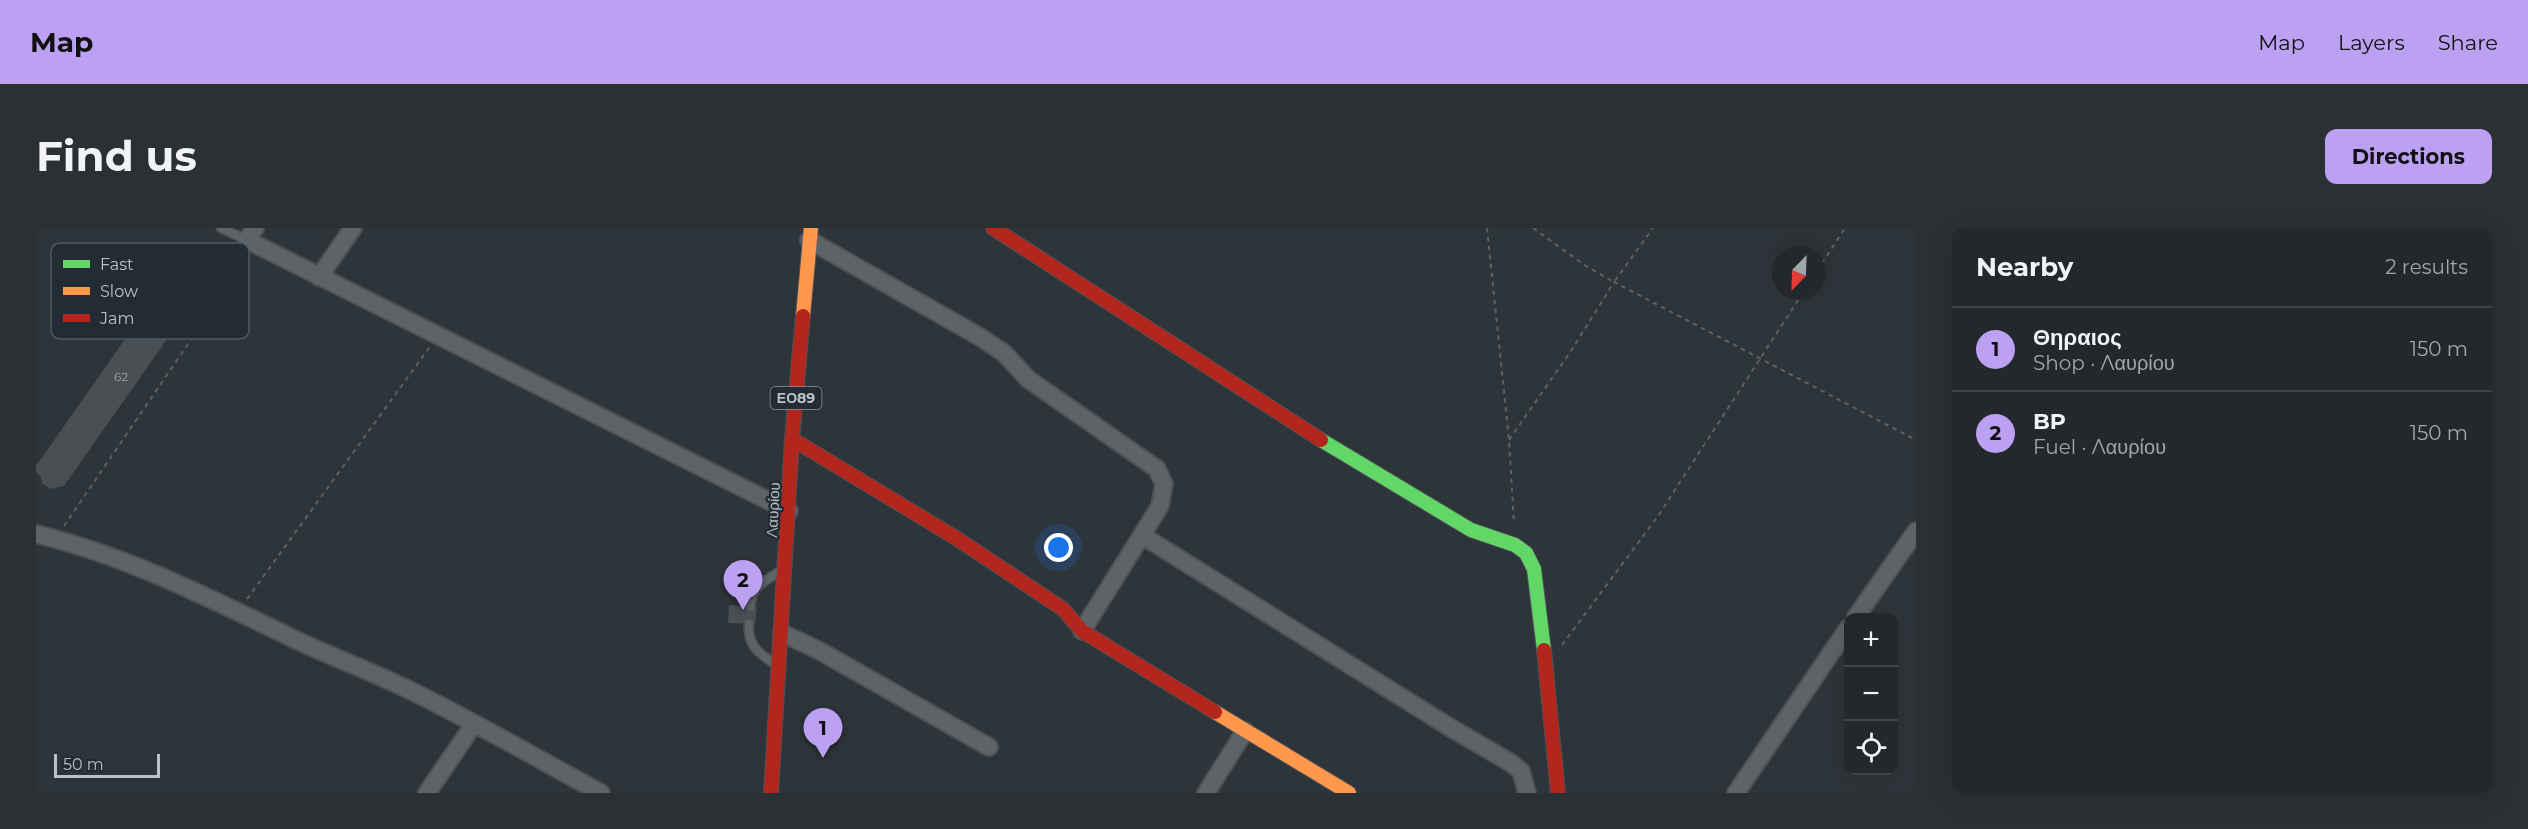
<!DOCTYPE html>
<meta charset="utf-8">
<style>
:root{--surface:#22282c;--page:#2a3034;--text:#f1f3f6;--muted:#a2a6a9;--line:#3f4448;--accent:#bca0f2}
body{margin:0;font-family:Montserrat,sans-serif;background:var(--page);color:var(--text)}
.controls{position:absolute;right:18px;bottom:18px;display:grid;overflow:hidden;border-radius:12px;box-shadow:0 6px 24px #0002}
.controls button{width:54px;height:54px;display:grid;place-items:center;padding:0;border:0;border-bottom:2px solid var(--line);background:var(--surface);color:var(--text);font:30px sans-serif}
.compass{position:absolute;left:1736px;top:18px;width:54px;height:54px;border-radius:50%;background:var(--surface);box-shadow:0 6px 24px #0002;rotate:203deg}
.scale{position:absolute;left:18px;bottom:15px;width:106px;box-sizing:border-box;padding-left:6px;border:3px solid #b9c2ca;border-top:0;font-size:16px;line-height:21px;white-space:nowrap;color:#b9c2ca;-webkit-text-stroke:4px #212c35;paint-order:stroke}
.you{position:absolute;left:1023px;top:320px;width:21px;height:21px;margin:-15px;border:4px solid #fff;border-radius:50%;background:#1a73e8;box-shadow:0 0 0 9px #1a73e833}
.badge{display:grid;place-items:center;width:39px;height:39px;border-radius:50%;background:var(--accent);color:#111;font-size:20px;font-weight:700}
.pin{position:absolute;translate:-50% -50px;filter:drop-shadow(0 2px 3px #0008)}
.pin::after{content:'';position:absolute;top:32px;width:21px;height:18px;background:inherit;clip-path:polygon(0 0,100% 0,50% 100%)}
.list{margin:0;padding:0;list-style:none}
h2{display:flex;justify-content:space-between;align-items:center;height:78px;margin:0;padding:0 24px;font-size:26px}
h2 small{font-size:20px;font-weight:400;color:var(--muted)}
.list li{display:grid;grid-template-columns:39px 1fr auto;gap:18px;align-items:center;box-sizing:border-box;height:84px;padding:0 24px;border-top:2px solid var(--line)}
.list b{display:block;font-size:22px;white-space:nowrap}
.list p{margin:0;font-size:20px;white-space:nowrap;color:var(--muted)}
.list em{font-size:20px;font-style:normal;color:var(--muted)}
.icon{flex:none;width:33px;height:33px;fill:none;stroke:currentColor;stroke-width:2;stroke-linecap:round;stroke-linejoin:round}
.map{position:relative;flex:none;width:1880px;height:565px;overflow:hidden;border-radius:12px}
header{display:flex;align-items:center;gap:36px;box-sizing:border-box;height:84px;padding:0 30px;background:var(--accent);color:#111}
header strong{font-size:28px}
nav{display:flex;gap:33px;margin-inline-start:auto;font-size:21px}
.intro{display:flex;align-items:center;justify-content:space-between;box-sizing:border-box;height:144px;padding:0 36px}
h1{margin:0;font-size:42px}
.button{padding:15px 27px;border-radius:12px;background:var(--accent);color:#111;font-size:21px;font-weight:700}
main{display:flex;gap:36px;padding:0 36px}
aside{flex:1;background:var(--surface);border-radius:12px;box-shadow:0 6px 24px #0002}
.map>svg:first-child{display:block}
.building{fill:#494f53}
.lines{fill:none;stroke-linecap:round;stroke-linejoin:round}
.lane-casing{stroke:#4c5155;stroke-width:11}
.street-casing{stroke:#4c5155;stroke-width:20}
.fast-casing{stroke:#4c5155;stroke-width:16}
.slow-casing{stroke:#4c5155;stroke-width:16}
.jam-casing{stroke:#4c5155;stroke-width:16}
.path{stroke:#5c6266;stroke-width:2;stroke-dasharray:4.5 4.5;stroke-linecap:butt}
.lane{stroke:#5e6368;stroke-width:8}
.street{stroke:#5e6368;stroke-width:16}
.fast{stroke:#63d668;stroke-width:14}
.slow{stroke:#ff974d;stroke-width:14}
.jam{stroke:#b3261e;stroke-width:14}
.labels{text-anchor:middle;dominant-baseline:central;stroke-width:5;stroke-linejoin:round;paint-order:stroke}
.number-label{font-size:12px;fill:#9da5ac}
.shield{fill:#212c35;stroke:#8b959d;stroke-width:1.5}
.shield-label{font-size:14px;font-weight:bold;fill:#b9c2ca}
.street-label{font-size:15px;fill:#b9c2ca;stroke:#212c35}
.key{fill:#212c35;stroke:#4f5962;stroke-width:1.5}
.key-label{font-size:16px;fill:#b9c2ca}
</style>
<header>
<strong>Map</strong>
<nav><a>Map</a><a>Layers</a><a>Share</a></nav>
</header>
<div class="intro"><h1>Find us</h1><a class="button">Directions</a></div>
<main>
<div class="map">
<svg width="1880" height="565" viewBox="0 0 1880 565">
<rect width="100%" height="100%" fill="#2e353a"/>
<path class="building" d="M141,37L169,57L28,258L14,261L6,255L5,249L0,244V238Z
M693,377L721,379L719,396L692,395Z"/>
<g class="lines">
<g class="lane-casing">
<path id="lane" d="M185,0L211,12
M714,379C716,360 728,353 743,344
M713,396C711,415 722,426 738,435"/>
</g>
<g class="street-casing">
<path id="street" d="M219,0L211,12L753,283
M773,12L944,109L968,125L992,151L1121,241L1128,256L1124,278L1046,403
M283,49L317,0
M0,306C91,328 173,370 256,410C293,428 332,442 369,460C436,492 500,530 565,565
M1107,308L1415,500L1475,535L1485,543L1491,565
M1820,389L1880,303
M746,405L784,423L953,519
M391,565L438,496
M1170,565L1209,503
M1700,565L1812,400"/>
</g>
<g class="fast-casing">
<path id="fast" d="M1285,212L1435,302L1479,317L1490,325L1498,341L1508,422"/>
</g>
<g class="slow-casing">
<path id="slow" d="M767,88L775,0
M1179,484L1313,565"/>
</g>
<g class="jam-casing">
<path id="jam" d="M957,0L1285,212
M756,211L920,310L1027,381L1046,403L1179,484
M1508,422L1522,565
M735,565L756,211L767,88"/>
</g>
<path class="path" d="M1451,0L1473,212L1478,296
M1497,0L1550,38L1578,54L1617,0
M1781,43L1809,0
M1473,212L1535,123L1578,54L1880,212
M28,298L212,28
M211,371L393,120
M1526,417L1622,288L1768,63"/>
<use href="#lane" class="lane"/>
<use href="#street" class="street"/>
<use href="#fast" class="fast"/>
<use href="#slow" class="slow"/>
<use href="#jam" class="jam"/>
</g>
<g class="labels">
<g class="number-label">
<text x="85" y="148">62</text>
</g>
<rect class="shield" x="734.5" y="159" width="51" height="22" rx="4.5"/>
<g class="shield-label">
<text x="760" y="170">ΕΟ89</text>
</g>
<g class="street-label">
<text transform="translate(737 282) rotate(-87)">Λαυρίου</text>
</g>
</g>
<rect x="15" y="15" width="198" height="96" rx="9" class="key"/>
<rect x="27" y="32" width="27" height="8" fill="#63d668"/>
<rect x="27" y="59" width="27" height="8" fill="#ff974d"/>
<rect x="27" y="86" width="27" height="8" fill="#b3261e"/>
<g class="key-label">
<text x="64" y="42">Fast</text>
<text x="64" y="69">Slow</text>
<text x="64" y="96">Jam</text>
</g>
</svg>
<div class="controls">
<button>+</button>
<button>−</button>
<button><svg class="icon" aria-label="locate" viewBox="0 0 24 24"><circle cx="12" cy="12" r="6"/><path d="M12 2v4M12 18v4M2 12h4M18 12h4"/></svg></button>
</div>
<svg class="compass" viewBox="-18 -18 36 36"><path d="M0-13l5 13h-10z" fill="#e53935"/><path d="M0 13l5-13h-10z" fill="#a2a6a9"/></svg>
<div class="scale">50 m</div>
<div class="you"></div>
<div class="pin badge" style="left:787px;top:530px">1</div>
<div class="pin badge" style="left:707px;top:382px">2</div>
</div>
<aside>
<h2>Nearby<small>2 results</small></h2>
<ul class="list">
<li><span class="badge">1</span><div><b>Θηραιος</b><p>Shop · Λαυρίου</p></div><em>150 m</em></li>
<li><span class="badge">2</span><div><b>BP</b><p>Fuel · Λαυρίου</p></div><em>150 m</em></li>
</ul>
</aside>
</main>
